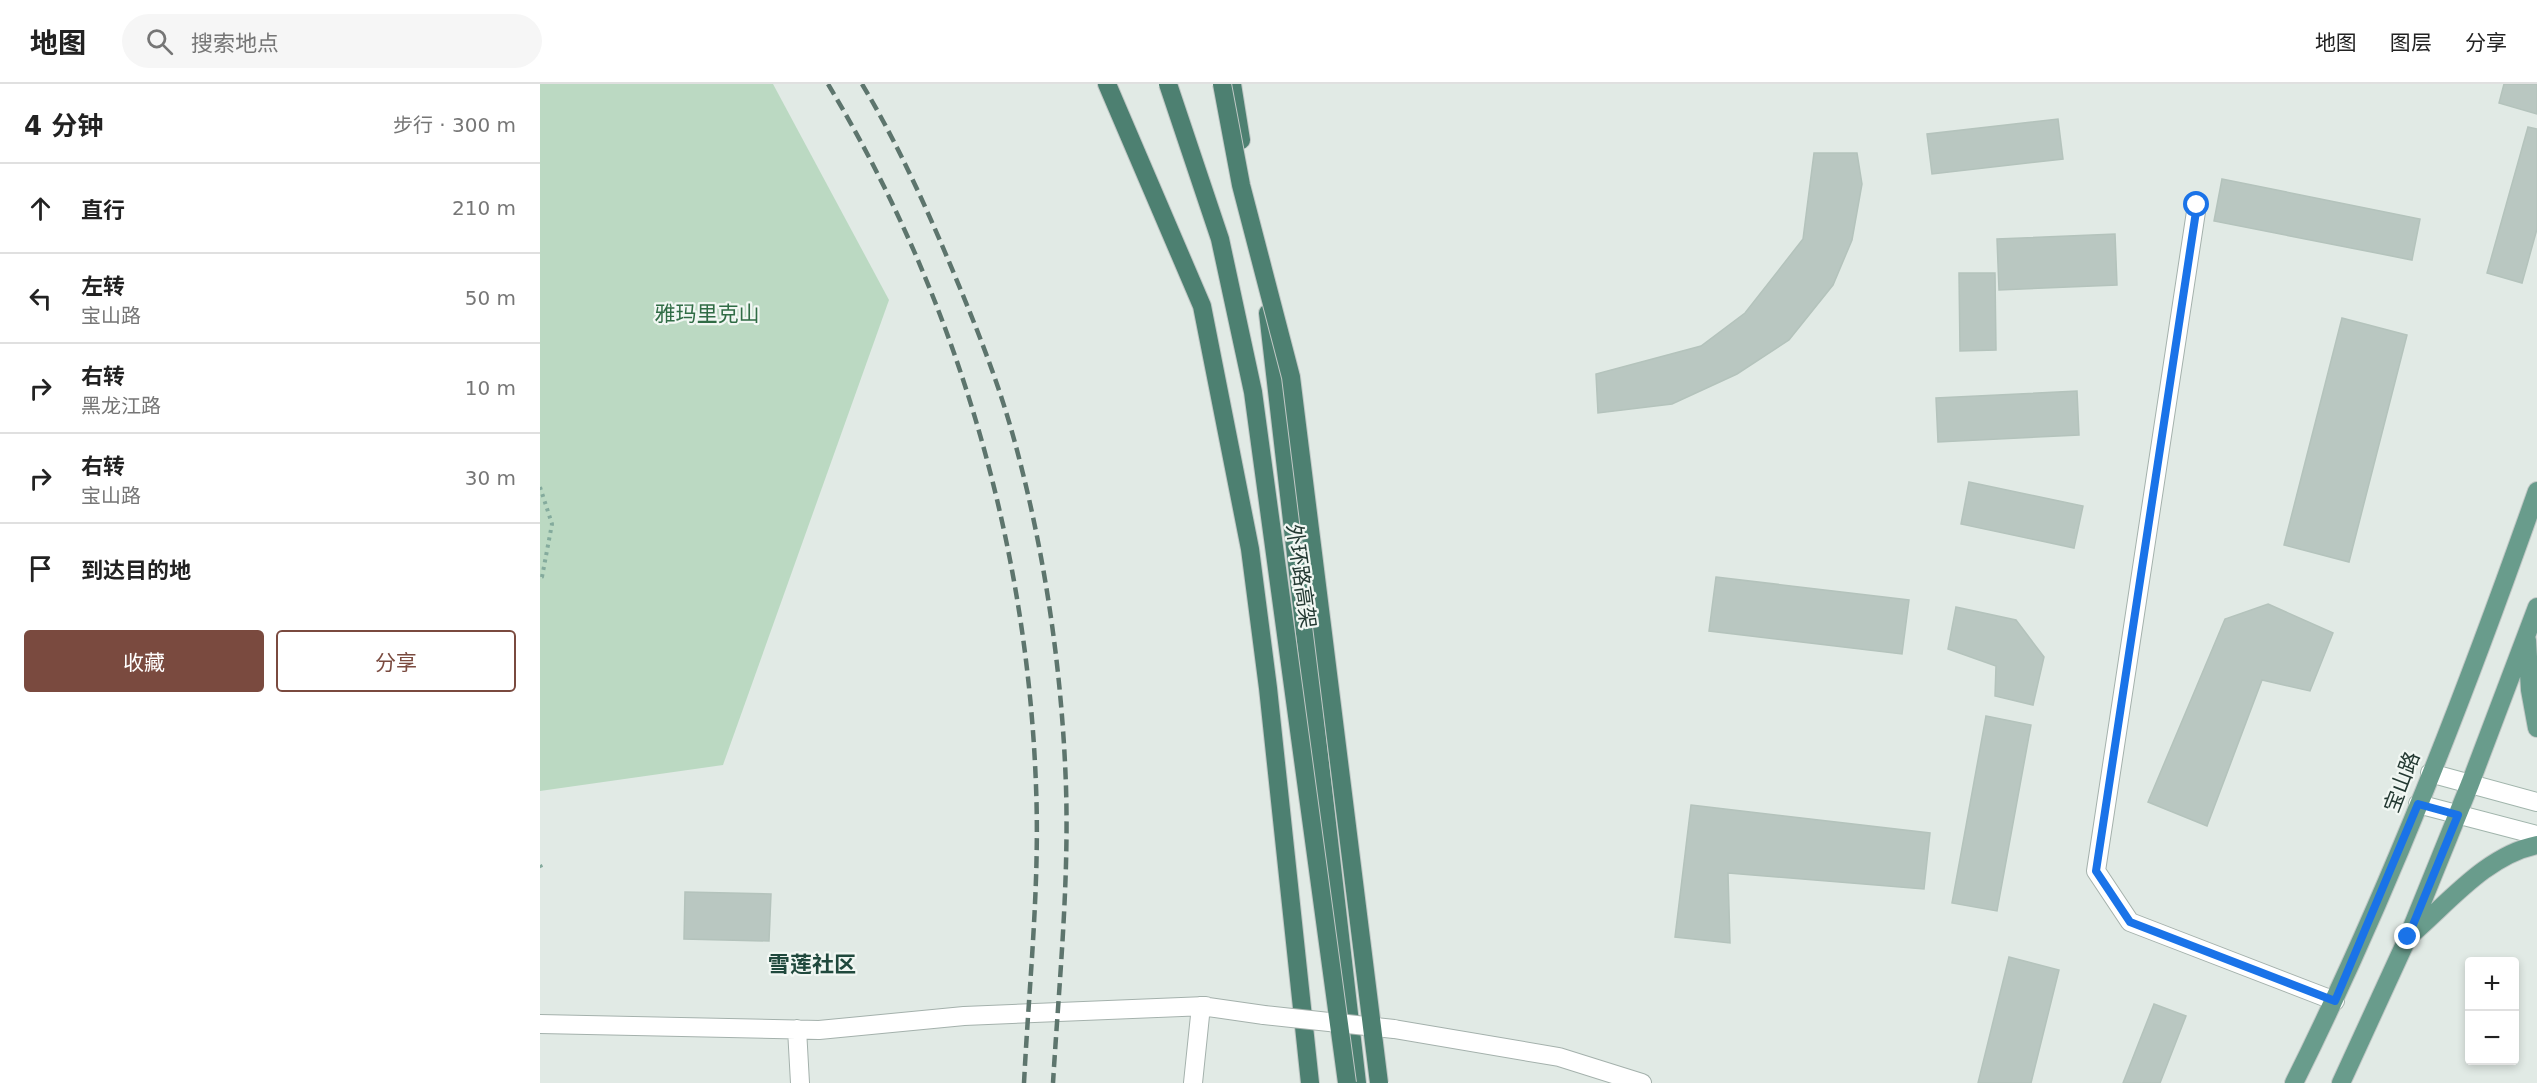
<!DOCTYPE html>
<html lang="zh">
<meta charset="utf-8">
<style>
:root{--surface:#fff;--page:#f6f6f6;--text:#222;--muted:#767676;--line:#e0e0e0;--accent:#7a4a3f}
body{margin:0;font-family:"DejaVu Sans","Noto Sans SC",sans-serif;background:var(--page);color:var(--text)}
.controls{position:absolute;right:18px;bottom:18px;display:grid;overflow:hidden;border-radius:6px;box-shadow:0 3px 9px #0003}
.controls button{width:54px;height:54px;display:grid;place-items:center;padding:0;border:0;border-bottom:2px solid var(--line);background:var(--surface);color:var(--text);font:30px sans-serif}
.stop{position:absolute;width:18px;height:18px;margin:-14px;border:4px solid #1a73e8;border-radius:50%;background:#fff}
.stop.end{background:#1a73e8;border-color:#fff;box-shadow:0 2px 6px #0008}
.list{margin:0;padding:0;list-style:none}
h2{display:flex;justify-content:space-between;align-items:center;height:78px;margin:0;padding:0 24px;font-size:26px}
h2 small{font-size:20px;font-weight:400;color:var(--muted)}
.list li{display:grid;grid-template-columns:39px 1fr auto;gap:18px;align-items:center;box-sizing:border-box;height:90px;padding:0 24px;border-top:2px solid var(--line)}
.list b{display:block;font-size:22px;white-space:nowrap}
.list p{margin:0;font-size:20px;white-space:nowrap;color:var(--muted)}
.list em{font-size:20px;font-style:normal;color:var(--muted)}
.actions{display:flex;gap:12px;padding:18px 24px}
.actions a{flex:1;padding:14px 0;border:2px solid var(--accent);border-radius:6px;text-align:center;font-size:21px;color:var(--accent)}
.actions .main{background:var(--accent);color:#fff}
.icon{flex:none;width:33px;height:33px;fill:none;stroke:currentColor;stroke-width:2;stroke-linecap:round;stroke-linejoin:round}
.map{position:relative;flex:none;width:1997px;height:999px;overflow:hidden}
header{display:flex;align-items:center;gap:36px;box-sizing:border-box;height:84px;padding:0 30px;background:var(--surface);border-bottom:2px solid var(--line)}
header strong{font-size:28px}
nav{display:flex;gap:33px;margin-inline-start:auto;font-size:21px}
.search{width:420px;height:54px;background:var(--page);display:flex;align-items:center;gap:15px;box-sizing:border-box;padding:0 21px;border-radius:33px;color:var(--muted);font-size:22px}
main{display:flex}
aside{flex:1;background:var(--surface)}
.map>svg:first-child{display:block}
.green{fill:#bbd9c2}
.building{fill:#b9c7c1;stroke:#b4c3bc;stroke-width:1.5}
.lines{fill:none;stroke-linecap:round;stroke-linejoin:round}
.minor-casing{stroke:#a4b1ac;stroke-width:20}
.secondary-casing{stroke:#a1b5ac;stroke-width:20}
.primary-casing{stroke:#c1c8c6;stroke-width:20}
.trunk-casing{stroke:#c1c8c6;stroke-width:20}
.path{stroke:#84ab9d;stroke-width:4;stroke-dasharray:3 4.5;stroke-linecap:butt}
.minor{stroke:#fff;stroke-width:18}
.secondary{stroke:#fff;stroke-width:18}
.primary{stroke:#699c8c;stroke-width:18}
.trunk{stroke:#4d8071;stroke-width:18}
.rail{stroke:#5d756d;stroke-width:4.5;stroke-dasharray:12 6;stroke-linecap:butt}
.minor-bridge-casing{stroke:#a4b1ac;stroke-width:20;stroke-linecap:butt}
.trunk-bridge-casing{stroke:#c1c8c6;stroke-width:20;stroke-linecap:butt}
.minor-bridge{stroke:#fff;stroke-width:18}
.trunk-bridge{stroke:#4d8071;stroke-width:18}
.route{stroke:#1a73e8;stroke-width:8}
.labels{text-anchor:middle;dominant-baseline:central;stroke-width:4.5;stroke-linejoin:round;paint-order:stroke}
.park-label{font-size:21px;fill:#306c45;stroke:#f1f7f3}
.street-label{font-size:21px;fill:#233932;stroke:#f1f7f3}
.neighbourhood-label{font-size:22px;font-weight:bold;fill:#20493d;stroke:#f1f7f3}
</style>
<header>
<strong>地图</strong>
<div class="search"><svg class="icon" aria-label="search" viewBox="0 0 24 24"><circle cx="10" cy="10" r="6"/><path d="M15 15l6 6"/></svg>搜索地点</div>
<nav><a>地图</a><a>图层</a><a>分享</a></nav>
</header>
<main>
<aside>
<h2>4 分钟<small>步行 · 300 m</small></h2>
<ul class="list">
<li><svg class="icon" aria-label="ahead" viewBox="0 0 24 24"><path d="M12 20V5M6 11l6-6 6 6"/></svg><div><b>直行</b></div><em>210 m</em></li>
<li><svg class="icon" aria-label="left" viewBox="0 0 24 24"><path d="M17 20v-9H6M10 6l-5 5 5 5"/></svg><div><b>左转</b><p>宝山路</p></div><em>50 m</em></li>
<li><svg class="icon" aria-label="right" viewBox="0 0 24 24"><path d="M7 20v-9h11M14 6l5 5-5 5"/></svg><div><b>右转</b><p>黑龙江路</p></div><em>10 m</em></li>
<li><svg class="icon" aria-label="right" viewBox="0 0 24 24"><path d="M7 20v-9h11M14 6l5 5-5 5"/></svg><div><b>右转</b><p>宝山路</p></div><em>30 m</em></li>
<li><svg class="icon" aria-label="arrive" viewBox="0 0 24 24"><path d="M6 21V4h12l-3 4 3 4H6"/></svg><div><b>到达目的地</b></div></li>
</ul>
<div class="actions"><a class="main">收藏</a><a>分享</a></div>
</aside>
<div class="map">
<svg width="1997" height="999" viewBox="0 0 1997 999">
<rect width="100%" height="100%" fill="#e1eae5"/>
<path class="green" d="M0,0H233L349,216L183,681L0,707Z"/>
<path class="building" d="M1964,0H1997V30L1959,19Z
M1518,35L1523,75L1392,90L1387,50Z
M1988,43L1997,45V145L1982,199L1947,189Z
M1274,69H1317L1322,100L1312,156L1293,201L1249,256L1197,290L1132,320L1058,329L1056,290L1161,262L1205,229L1263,155Z
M1682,95L1880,135L1872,176L1674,137Z
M1575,150L1577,201L1459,206L1457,155Z
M1419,189H1455L1456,266L1420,267Z
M1802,234L1867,251L1809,478L1744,461Z
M1537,307L1539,351L1398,358L1396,314Z
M1429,398L1543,422L1534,464L1421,440Z
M1176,493L1369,516L1362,570L1169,547Z
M1728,520L1793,549L1770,607L1722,596L1667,742L1608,718L1685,535Z
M1416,523L1476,536L1504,573L1493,621L1455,612L1456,582L1408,565Z
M1446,632L1491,641L1457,827L1412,819Z
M1151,721L1390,749L1384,805L1188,789L1190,859L1135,853Z
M145,808L231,810L229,857L144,855Z
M1469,873L1519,886L1491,999H1438Z
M1614,920L1646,932L1620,999H1583Z"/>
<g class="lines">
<g class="minor-casing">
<path id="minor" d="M1657,121L1556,787L1590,838L1795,917
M0,940L279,946L424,932L666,922
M257,945L260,999
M854,945L1019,973L1102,999
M653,999L661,922L724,931"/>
</g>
<g class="secondary-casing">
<path id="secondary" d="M1890,689L1997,718
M1878,720L1997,751"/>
</g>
<g class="primary-casing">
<path id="primary" d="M1987,556L1990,606L1997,644
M1872,850C1909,818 1947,771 1997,761
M1754,999C1849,808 1926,608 1997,407
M1801,999L1868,853L1930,700L1997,523"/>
</g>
<g class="trunk-casing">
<path id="trunk" d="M567,0L662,222L710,465L728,604L770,999
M692,0L701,56
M728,229L817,999"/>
</g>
<path class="path" d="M0,403L12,440L2,493L0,494
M0,781L2,785L0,787"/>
<use href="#minor" class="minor"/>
<use href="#secondary" class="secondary"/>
<use href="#primary" class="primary"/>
<use href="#trunk" class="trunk"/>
<path class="rail" d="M288,0C415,212 487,455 496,702C500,801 489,900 484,999
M322,0C355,55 382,114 407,173C431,230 455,288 472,348C504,462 522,584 526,703C529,801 519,900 513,999"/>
<g class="minor-bridge-casing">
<path id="minor-bridge" d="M724,931L854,945"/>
</g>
<g class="trunk-bridge-casing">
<path id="trunk-bridge" d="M628,0L680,155L713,308L807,999
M682,0L701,101L751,293L839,999"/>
</g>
<use href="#minor-bridge" class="minor-bridge"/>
<use href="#trunk-bridge" class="trunk-bridge"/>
</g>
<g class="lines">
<path class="route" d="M1657,121L1556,787L1590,838L1795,917L1878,720L1918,731L1868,853"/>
</g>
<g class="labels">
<g class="park-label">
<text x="167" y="230">雅玛里克山</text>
</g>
<g class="street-label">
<text transform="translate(761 492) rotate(82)">外环路高架</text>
<text transform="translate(1862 698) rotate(-69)">宝山路</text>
</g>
<g class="neighbourhood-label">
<text x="272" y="880">雪莲社区</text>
</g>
</g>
</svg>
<div class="controls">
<button>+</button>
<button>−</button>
</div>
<div class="stop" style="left:1657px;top:121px"></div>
<div class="stop end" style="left:1868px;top:853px"></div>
</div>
</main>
